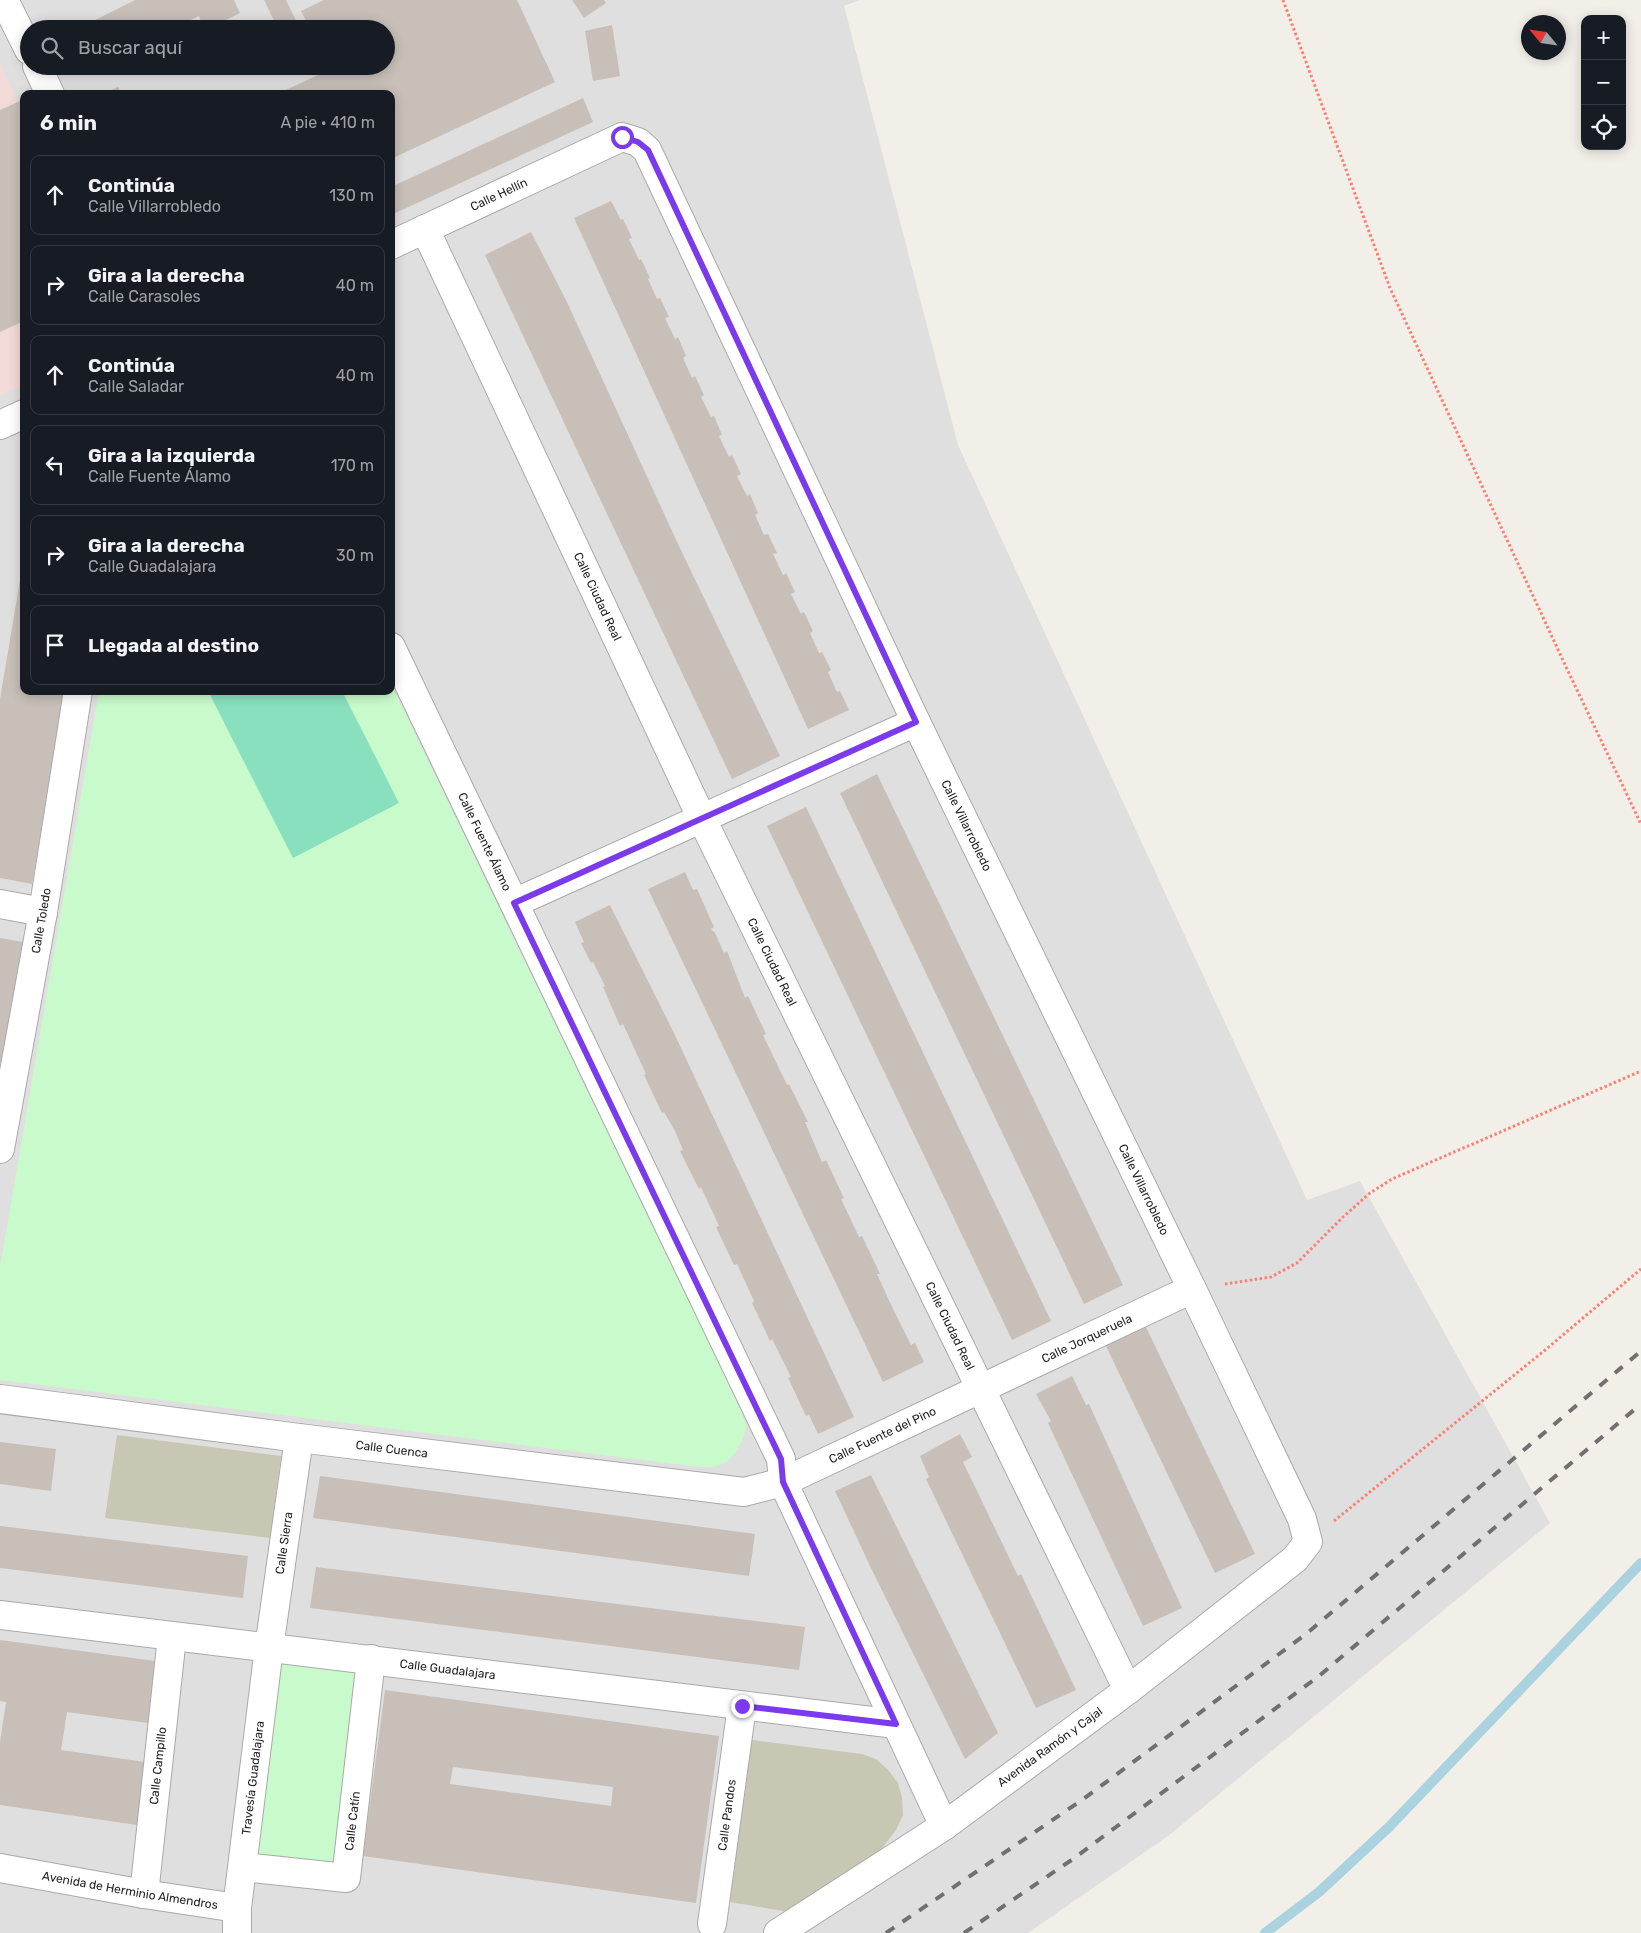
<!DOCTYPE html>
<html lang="es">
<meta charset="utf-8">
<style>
:root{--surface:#171b24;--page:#20242c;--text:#f1f3f6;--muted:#9ea1a6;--line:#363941}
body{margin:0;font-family:Rubik,sans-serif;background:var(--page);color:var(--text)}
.controls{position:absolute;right:15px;top:15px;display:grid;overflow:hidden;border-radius:10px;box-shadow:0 2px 12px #0003}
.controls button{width:45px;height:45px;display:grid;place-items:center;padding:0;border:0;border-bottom:1px solid var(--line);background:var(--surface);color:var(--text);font:25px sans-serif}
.compass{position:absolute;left:1521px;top:15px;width:45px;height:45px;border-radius:50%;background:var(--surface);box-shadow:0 2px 12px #0003;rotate:299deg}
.stop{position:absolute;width:15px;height:15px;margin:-11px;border:4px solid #7c3aed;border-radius:50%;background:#fff}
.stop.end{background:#7c3aed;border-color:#fff;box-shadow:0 1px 5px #0008}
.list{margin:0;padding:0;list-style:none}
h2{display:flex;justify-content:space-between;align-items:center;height:65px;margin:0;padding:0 20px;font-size:21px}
h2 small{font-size:16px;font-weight:400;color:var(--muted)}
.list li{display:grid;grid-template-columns:32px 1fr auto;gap:15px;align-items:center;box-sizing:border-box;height:80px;margin:0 10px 10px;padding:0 10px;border:1px solid var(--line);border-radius:10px}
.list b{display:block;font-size:19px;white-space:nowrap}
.list p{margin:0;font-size:16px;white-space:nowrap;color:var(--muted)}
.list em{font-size:16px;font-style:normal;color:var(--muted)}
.icon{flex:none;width:28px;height:28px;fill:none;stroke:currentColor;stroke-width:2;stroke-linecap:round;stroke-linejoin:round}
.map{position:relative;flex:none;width:1641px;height:1933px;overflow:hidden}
.search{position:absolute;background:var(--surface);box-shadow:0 2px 12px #0003;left:20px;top:20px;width:375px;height:55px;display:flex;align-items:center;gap:12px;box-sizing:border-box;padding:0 18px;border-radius:28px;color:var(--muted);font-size:19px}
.panel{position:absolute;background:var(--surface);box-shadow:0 2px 12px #0003;left:20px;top:90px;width:375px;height:605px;border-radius:10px}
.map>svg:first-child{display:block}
.residential{fill:#e0dfdf;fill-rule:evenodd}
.commercial{fill:#f2dad9}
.construction{fill:#c7c7b4}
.park{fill:#c8facc}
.pitch{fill:#88e0be}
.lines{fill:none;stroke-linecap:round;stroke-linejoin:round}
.stream{stroke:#aad3df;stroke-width:10}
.building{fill:#c7bfb8;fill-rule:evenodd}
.street-casing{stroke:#a9a9a9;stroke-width:30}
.path{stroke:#fa8072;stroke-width:3;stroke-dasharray:2.5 2.5;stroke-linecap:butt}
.street{stroke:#fff;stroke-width:28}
.rail{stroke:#707070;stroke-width:4;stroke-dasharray:10 10;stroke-linecap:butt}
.route{stroke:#7c3aed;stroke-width:6}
.labels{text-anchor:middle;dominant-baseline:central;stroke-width:5;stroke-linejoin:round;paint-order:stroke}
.street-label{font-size:12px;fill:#222;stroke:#fff}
</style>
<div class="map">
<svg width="1641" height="1933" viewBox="0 0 1641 1933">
<rect width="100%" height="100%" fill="#f2efe9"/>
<path class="residential" d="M0,0H860L844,6L958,445L1307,1200L1360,1181L1550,1523L1168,1836L1028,1933H0ZM29,29H386V66H29ZM24,94H391V691H24Z"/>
<path class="commercial" d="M0,63L24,114V385L0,395Z"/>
<path class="construction" d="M117,1435L281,1456L270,1538L105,1518Z
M752,1740L862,1754L876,1759L888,1770L898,1783L902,1798L903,1815L896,1830L880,1851L789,1912L730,1902Z"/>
<path class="park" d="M391,684L741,1410C742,1415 745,1421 746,1425C746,1432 743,1439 740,1444C730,1464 721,1468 699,1467L0,1380V1267L99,691H391Z
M269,1648L371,1659L346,1878L243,1867Z"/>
<path class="pitch" d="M208,691H342L399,803L293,858Z"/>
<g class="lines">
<path class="stream" d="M1265,1933L1319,1892L1389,1827L1641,1563"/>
</g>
<path class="building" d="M135,0H234L240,13L208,29H204L199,16L172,29H77Z
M264,0H286L300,29H278Z
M324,0H517L555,82L391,159V94H277L329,70L327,66H386V29H310L301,11Z
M572,0H604L606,3L584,18Z
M612,25L620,76L593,81L585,31Z
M71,66H91L75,74Z
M118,87L122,94H104Z
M583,98L593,122L391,215V187Z
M20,101L24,110V321L0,332V110Z
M611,201L621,220L623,219L632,238L629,239L639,260L641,259L650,278L648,279L657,299L660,298L669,317L665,318L675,339L678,337L686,356L683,358L692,378L695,376L704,395L701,397L711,417L714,416L722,435L719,436L729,457L732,455L741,474L737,476L747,496L750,494L758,513L755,515L764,535L768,534L777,553L773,554L783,575L786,573L795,592L791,594L801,614L804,612L813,631L810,633L819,653L822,652L831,670L828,672L837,692L840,691L849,710L808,729L574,218Z
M531,232L566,300L678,544L780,756L732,779L485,255Z
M23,562L24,691H65L32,884L0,878V699Z
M877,774L1123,1285L1084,1304L840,793Z
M806,807L1051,1321L1012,1340L767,826Z
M685,872L693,890L697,889L714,927L711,929L715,933L724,953L727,951L745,998L748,996L766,1034L763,1035L787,1085L789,1084L808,1122H805L822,1162L826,1160L844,1198L841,1199L859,1237L862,1236L880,1274H877L892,1307L911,1345L915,1343L924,1362L883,1382L648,889Z
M610,905L673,1031L854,1417L818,1434L809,1415L806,1416L788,1378L791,1377L772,1339L770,1341L752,1303L754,1301L737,1264L734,1265L716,1227L719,1226L701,1187L699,1189L680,1151L683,1150L675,1131L664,1112L662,1113L644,1075L646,1074L623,1024L620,1026L603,987L605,986L593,962L591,963L581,943L584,942L575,922Z
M0,938L23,942L1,1063L0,1062Z
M1145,1325L1255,1554L1215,1573L1105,1344Z
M1072,1376L1086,1405L1089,1404L1182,1608L1143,1626L1048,1423L1051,1421L1036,1394Z
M960,1434L972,1457L963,1462L1018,1576L1021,1574L1076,1690L1036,1708L926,1479L929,1477L920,1456Z
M0,1442L56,1449L51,1491L0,1484Z
M871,1475L998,1733L965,1759L871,1568L835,1491Z
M320,1476L755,1534L749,1576L313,1518Z
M0,1526L248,1556L243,1598L0,1568Z
M316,1567L805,1627L799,1670L310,1608Z
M0,1640L155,1661L148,1723L67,1712L61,1750L145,1762L137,1825L0,1805V1742L6,1702L0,1701Z
M385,1690L719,1736L696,1903L363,1856ZM453,1767L613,1787L611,1806L450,1784Z"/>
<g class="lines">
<g class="street-casing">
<g id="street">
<path d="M4,0L29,50"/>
<path d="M37,66L50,94"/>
<path id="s1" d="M425,229L702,819L1128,1690"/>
<path id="s2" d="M391,245L622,137L638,142L647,150L916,722L1192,1289L1302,1519L1308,1542L1295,1559L1128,1690L944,1826L778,1933"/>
<path d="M0,425L24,414"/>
<path id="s3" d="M391,647L781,1459L783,1482L944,1826"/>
<path d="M514,903L916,722"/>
<path d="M0,904L43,912"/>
<path id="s4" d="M0,1149L43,912L78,691"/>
<path id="s5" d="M0,1399L299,1438L744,1492L783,1482L1192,1289"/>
<path id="s6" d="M0,1615L896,1724"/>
<path id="s7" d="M243,1867L346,1878L371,1659"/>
<path id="s8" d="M0,1868L144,1894L237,1908V1933"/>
<path id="s9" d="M144,1894L172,1637"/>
<path id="s10" d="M237,1908L269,1648L299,1438"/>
<path id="s11" d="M712,1924L742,1706"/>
</g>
</g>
<path class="path" d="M1283,0L1390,288L1567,669L1641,824
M1225,1284L1271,1277L1297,1263L1343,1217L1370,1193L1392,1179L1641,1071
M1334,1521L1544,1351L1641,1269"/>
<use href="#street" class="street"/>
<path class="rail" d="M886,1933L1082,1800L1306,1634L1641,1351
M964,1933L1073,1859L1319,1676L1641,1404"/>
</g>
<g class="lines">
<path class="route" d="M622,137L638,142L648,150L916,722L514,903L781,1459L783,1482L896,1724L742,1706"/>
</g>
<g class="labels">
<g class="street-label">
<text stroke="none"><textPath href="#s2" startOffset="119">Calle Hellín</textPath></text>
<text stroke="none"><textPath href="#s1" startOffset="406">Calle Ciudad Real</textPath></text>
<text stroke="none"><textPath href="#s2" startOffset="1031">Calle Villarrobledo</textPath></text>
<text stroke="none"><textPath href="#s3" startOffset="216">Calle Fuente Álamo</textPath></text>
<text stroke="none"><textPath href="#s4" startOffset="232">Calle Toledo</textPath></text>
<text stroke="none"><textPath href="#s1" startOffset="811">Calle Ciudad Real</textPath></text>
<text stroke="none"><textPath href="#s2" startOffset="1436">Calle Villarrobledo</textPath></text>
<text stroke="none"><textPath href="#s1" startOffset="1216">Calle Ciudad Real</textPath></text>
<text stroke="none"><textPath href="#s5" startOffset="1126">Calle Jorqueruela</textPath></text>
<text stroke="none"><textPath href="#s5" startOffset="900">Calle Fuente del Pino</textPath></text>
<text stroke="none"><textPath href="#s5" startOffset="395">Calle Cuenca</textPath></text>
<text stroke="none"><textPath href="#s10" startOffset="368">Calle Sierra</textPath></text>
<text stroke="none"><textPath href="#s6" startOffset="451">Calle Guadalajara</textPath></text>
<text transform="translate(1050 1747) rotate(-36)">Avenida Ramón y Cajal</text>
<text stroke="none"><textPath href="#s9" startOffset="129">Calle Campillo</textPath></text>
<text stroke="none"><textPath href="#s10" startOffset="131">Travesía Guadalajara</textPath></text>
<text stroke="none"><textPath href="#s11" startOffset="110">Calle Pandos</textPath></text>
<text stroke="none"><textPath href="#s7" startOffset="161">Calle Catín</textPath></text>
<text stroke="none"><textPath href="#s8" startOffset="132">Avenida de Herminio Almendros</textPath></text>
</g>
</g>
</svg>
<div class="controls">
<button>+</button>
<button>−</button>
<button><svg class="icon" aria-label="locate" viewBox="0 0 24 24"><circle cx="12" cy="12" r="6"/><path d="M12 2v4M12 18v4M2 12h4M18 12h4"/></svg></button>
</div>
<svg class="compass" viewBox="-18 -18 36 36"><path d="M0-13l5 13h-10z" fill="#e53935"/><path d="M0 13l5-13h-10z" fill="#9ea1a6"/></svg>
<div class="stop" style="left:622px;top:137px"></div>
<div class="stop end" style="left:742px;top:1706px"></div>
<div class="search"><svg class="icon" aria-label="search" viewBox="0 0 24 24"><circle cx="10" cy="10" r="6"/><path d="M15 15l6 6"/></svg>Buscar aquí</div>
<section class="panel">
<h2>6 min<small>A pie · 410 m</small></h2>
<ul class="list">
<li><svg class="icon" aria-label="ahead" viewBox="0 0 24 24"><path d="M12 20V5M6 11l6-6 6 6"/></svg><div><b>Continúa</b><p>Calle Villarrobledo</p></div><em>130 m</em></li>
<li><svg class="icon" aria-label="right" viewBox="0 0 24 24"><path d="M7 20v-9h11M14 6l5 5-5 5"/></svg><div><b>Gira a la derecha</b><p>Calle Carasoles</p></div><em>40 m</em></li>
<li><svg class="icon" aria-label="ahead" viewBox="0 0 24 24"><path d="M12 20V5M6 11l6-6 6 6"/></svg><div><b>Continúa</b><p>Calle Saladar</p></div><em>40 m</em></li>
<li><svg class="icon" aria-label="left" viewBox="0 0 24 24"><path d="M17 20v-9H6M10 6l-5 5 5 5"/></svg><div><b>Gira a la izquierda</b><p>Calle Fuente Álamo</p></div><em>170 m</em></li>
<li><svg class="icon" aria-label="right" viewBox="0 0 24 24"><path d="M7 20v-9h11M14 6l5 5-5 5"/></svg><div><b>Gira a la derecha</b><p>Calle Guadalajara</p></div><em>30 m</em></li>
<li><svg class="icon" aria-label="arrive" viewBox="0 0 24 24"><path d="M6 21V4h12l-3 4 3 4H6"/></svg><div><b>Llegada al destino</b></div></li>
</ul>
</section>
</div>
